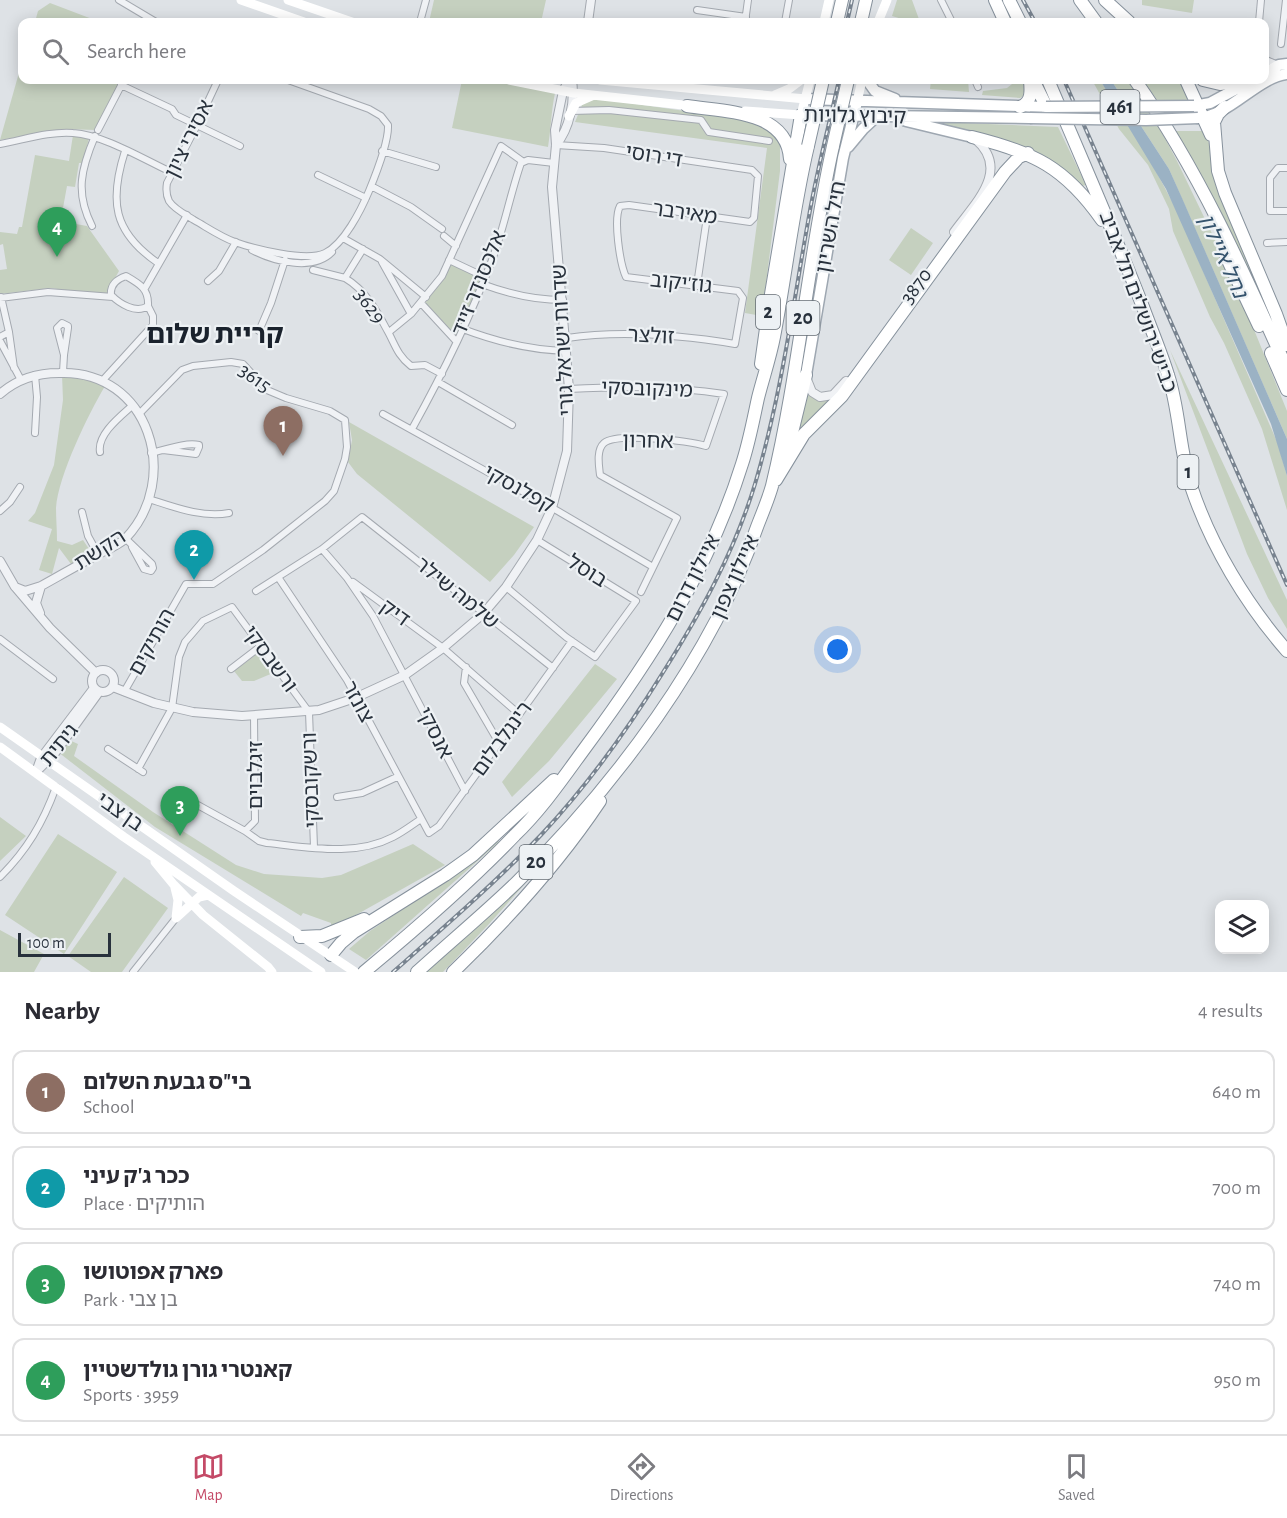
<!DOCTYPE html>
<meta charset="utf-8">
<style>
:root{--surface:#fff;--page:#f2f2f3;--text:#2b2b33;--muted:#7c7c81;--line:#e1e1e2;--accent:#c44a67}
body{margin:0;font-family:"Alegreya Sans","Noto Sans Hebrew",sans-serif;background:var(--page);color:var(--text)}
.controls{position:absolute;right:18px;bottom:18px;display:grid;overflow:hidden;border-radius:12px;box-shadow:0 3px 15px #0003}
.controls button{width:54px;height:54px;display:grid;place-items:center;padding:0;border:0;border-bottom:2px solid var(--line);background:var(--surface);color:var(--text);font:30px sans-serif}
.scale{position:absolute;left:18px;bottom:15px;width:93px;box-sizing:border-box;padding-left:6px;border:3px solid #28313c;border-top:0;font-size:16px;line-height:21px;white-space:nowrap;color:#28313c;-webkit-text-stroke:4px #edf1f4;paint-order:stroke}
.you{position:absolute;left:838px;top:650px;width:21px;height:21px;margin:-15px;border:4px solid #fff;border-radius:50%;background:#1a73e8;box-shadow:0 0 0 9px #1a73e833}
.badge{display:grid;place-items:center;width:39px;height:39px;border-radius:50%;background:var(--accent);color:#fff;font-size:20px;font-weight:700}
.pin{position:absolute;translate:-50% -50px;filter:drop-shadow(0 2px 3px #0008)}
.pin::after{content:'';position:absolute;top:32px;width:21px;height:18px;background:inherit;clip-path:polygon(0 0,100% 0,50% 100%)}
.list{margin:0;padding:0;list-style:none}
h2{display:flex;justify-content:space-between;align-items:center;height:78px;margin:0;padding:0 24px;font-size:26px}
h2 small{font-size:20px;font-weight:400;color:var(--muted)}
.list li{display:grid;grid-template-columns:39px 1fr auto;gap:18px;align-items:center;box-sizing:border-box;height:84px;margin:0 12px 12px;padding:0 12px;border:2px solid var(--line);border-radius:12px}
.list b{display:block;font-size:22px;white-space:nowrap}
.list p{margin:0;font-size:20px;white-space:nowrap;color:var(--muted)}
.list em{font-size:20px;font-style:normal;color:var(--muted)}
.icon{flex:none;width:33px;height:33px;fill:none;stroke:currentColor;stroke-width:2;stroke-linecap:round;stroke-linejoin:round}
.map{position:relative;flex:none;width:1287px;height:972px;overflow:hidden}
.search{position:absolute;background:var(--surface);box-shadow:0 3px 15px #0003;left:18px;right:18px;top:18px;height:66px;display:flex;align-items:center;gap:15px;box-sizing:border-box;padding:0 21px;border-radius:12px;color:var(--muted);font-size:22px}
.sheet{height:462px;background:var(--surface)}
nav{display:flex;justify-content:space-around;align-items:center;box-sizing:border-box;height:84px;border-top:2px solid var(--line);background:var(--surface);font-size:16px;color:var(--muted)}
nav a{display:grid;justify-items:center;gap:3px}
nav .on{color:var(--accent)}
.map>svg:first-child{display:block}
.green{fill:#c5d0bf}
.water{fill:#9bb2c4}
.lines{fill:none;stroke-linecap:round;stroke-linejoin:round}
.minor-casing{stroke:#a4a9b0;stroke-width:8}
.tertiary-casing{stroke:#a4a9b0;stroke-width:10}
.primary-casing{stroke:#9ea7b1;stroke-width:13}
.motorway-casing{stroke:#86919c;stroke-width:14}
.minor{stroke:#f0f2f5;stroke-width:6}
.tertiary{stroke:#f0f2f5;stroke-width:8}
.secondary{stroke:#fff;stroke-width:9}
.primary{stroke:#fff;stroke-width:10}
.motorway{stroke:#fff;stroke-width:12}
.rail-casing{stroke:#78838f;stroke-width:4}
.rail{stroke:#edf1f4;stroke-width:1.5;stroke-dasharray:4.5;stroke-linecap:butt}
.primary-bridge-casing{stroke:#9ea7b1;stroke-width:13;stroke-linecap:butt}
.motorway-bridge-casing{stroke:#86919c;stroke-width:14;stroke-linecap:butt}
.primary-bridge{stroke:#fff;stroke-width:10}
.motorway-bridge{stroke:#fff;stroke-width:12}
.labels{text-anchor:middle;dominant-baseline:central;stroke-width:4.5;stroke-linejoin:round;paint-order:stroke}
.shield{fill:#edf1f4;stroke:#636b73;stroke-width:1.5}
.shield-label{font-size:20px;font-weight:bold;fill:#28313c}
.street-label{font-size:21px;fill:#28313c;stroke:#edf1f4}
.water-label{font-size:22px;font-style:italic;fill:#35536d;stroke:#edf1f4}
.district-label{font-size:27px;font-weight:bold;fill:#1a222d;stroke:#edf1f4}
</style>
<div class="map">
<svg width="1287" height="972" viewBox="0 0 1287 972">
<rect width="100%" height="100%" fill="#dee2e6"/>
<path class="green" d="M434,0H546L541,22H429Z
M897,0H912L920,22H902V19L892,16Z
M1142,0H1194L1192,13L1142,5Z
M50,3L100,22H35L38,11Z
M22,62V80H122L96,130L64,129L0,140Z
M462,80H488L555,93C551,112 551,129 548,147L452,128Z
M931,80H968L969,92L930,89Z
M1011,80H1025V95L1020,98L982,95L983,91L1007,88L1012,84Z
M1092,80H1100C1129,125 1158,171 1181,220L1278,444L1287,476V510L1262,429L1224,343L1210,317L1173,231L1169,209L1148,165L1119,129Z
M1111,80H1127L1161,131L1177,161L1231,273L1287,411V439L1169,169Z
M1143,80H1182L1194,100H1157Z
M593,98L742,119L768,130L780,142V171L762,316L745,313L767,148L575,122L582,105Z
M941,122L1058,127L1086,185L1082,186L1072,177L938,126Z
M1172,131H1206L1221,194L1284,350Z
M73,135L89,138L83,163H79L75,187L67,186L61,219L42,215V218L87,226L119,271L105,296L51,288L0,294V270L7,269L3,244L0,245V232L17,234L19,227H22L35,155L69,161Z
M911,228L933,243L911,275L889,260Z
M450,263L484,277L457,338L425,303L444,278Z
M1170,350L1287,600V629L1268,598L1247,554Z
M62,375L76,376L105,386C89,413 58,476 56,508C56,518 57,530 57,541L72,545L83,540L91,552L71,564L59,548L52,574L39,570L52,529L28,521L35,513L54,465L63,400Z
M806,388L821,400H828L818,414L799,431Z
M349,422L534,527L514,555L490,582L357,474L348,462L352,440Z
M258,653L273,673L254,681H242L234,671Z
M595,664L617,679L549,761L512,797L502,782Z
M67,739L78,744L74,756L153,812L236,865L264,874L322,878L341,875L413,844L445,865L347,920L331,926V923L303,913L301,916L155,827L58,752Z
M0,817L26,836L0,861Z
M58,834L117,872L64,954L5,915Z
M497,839L499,842L366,960L349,949L370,931L448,879Z
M546,860L489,924L443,972H426L496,910Z
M124,877L168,908L122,972H91L68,956Z
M0,930L44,954L34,972H0Z"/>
<path class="water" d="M1100,80H1111L1169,169L1182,198L1287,439V476L1271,424L1166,189Z"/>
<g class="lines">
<g class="minor-casing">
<path id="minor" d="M119,0L156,22
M941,0L952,22
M697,10L746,17
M420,22L426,0
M745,22L748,0
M785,22L789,0
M1259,22L1261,0
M1281,44L1286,0
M1264,59L1278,65
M218,80L197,125L167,183C166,189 166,195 169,201C174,209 186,215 194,220C208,228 221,237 235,242C254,249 306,262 325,253C344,244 361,210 369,191C376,174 389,142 388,125L381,116L369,109L288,80
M975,80L978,87
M121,85L172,109L176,115L240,146
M571,111L609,110L701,120L709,132L769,141
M98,130L124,80
M0,144C23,140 50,131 73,133C104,135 143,159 171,172
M556,145L604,148L752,170L758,176L754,218L750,222L629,205L620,206C613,219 620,264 626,277L738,291L743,298L735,344C680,335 622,330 567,338
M125,151C109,201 113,232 158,263
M382,151L436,167
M1287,168H1278L1270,178V211H1287
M318,175L366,198
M371,186L411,207L442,229
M92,226C75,193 81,169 95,136
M444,236L456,246
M343,238L380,259L426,297
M1267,243L1287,242
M363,249L345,278C365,290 376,309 387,330C395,344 397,355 411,366L425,365L442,374
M252,250C273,261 313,272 332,252
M449,260L485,277
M382,262L411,314
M313,270L345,278
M126,276C140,284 149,289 148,306C136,314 120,304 111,295C110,285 117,279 126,276Z
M208,281L219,271L236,242
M482,284C509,294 534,300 563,300
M697,285L707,217
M145,288L187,215
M1,297L9,332
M0,298L48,292L113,297
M421,303L456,341
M463,329C497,342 530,350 567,351
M259,331L271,303L285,260
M389,332L411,314L442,276L501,146L522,161
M0,337L9,332L14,368
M0,341L21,380
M63,372L64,355L68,328V326L62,323L57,328L64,355
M35,375L37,397L35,433
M103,380L153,325V316L148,306
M438,382L512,425
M569,389C624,386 670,386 724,394L706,446C689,441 617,432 604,443C596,450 599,466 600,475L677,518L641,592
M383,414L556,510L653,567
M412,429C442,375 470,318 492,260C504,228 510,195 521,163L528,160L554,163
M100,452C97,434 121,416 133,405
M151,453C165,450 185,442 199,445V447L196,454L163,450
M149,499C174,507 202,518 229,513
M0,511L10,502L20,487
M82,512L88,536L98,554
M125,538L152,564L153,568L151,571L144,569L132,547
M322,549L347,578L373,616L465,791
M278,577L347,680L429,833L439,826L572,641
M353,582L443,648L519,714
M506,587L566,637L595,657L636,601L537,540
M256,591L322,549L362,517L553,668
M0,639L53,679
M466,667L464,683L499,743
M231,669L261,646
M124,692L186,584H213L263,550L325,501L334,491L345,459L347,447L345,420L330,411L286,398L267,390L243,364L231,362L193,366L182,370L140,413
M108,749L143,772
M138,769L172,708L179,657L185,642L203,621L232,607L309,712L314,847
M337,797L362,793L397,777
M185,798L245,831L259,841L267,843C308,847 355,857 393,837C403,832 412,825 421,819
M245,831L255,821L254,715
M0,877C27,850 43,823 56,787
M133,972L176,918"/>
</g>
<g class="tertiary-casing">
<path id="tertiary" d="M588,22L591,0
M556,145C570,128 575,101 572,80
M954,232C974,204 1012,170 975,139
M806,377L812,392L820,397L833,395L846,381
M0,394C17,379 36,373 59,373C149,369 183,479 125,539C117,546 106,550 97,555C78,565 59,576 41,586L25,591L15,587L0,561
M16,588L50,628L96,673
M40,613L36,603L41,586
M92 681a11 11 0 1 1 22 0a11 11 0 1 1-22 0Z
M113,687L154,703L193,712L242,716L319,710L355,698L405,675L443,648L483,614L506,587L537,540L552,508L567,451L569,389L552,187L556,145L555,130L563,91L569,80
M36,772L41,758L94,688
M36,772L55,753L99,692"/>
</g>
<g class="primary-casing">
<path id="primary" d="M1264,73L1279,65L1287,64
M867,80L875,91L895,99
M806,99L1046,107
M1194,106L1210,103L1251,81
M801,115L1030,118
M1198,118C1231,115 1256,78 1287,74
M906,121L972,137
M848,147L863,129L876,117
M806,375L843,158L857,102"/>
</g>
<g class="motorway-casing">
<path id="motorway" d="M995,0L1005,22
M1009,0L1020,22
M1080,0L1096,22
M1105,0L1129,22
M837,22L842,0
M861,22L866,0
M1033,80L1051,116
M1048,80C1080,155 1113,230 1143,307C1151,329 1161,352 1168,375C1180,411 1179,450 1191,486C1211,546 1246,604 1287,651
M1135,80C1198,169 1243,270 1287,369
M1186,80L1211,135
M1203,80L1220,84L1251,80
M687,106C724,112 787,110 790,159
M1020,107C1032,103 1031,91 1030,81
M1225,107L1218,114L1214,122L1218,171L1225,193L1276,314L1287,345
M972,137C1033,152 1065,167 1102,220
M1224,252L1259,326
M1271,353L1287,390
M761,364L770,300L801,115
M788,449L806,375
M776,480L804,434L842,396L1005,172L1019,157L1028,153
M300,937L322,936L364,919
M331,955L341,943L354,932L445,875L473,855L554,780
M364,972C416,929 468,884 515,835C542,809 563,778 585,748C650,660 709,570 742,464C749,443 753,421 758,398C763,378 770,358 774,337C786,274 793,209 808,146
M417,972C450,942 485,913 517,882C615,786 712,657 757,527C762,514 768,500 772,486C799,374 808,258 833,146
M453,972C507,920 558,864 600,801"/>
</g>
<use href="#minor" class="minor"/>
<use href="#tertiary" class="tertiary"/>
<path class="secondary" d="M241,0L304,22
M288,0L352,22
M824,22L829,0
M878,22L887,0
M509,80L574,93L692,106
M600,80L806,99
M775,95L789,89L801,80
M857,102L862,80
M745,111L801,115L810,80
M569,116L576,103L592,96
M0,727L234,891L355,972
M0,747L124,837L321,972
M155,862L174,885L203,915L268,967L272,972
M175,888L178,900L176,918
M176,918L199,897L208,895"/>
<use href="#primary" class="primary"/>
<use href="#motorway" class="motorway"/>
<g class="rail-casing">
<path id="rail" d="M1023,0L1035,22
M847,22L852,0
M1064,80L1287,585
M393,972C443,928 495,883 541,835C587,786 626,732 662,674C700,614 734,553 755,484C781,397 793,305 809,216C817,170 829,125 839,80"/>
</g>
<use href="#rail" class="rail"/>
<g class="primary-bridge-casing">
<path id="primary-bridge" d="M1046,107L1194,106
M1030,118L1146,120L1198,118"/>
</g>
<g class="motorway-bridge-casing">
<path id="motorway-bridge" d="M808,146L823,80
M833,146L848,80"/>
</g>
<use href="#primary-bridge" class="primary-bridge"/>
<use href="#motorway-bridge" class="motorway-bridge"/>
</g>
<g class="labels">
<g class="shield">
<rect x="1100.5" y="90" width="39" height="34" rx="4.5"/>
<rect x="756" y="295" width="24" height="34" rx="4.5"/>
<rect x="786.5" y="301" width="33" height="34" rx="4.5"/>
<rect x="1177.5" y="455" width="21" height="34" rx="4.5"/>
<rect x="519.5" y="845" width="33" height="34" rx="4.5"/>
</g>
<g class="shield-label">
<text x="1120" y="107">461</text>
<text x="768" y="312">2</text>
<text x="803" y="318">20</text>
<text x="1188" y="472">1</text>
<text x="536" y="862">20</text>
</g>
<g class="street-label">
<text transform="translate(855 116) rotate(1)">קיבוץ גלויות</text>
<text transform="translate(189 139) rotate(-64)">אסירי ציון</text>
<text transform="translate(654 156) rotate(9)">די רוסי</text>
<text transform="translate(685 213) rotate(8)">מאירבר</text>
<text transform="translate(831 227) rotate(-80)">חיל השריון</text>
<text transform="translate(479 283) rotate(-68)">אלכסנדר זייד</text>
<text transform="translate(681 283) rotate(6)">גוז'יקוב</text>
<text transform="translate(916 286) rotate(-54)">3870</text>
<text transform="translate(1138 302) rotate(70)">כביש ירושלים תל אביב</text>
<text transform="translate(370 306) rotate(54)">3629</text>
<text transform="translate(651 336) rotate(3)">זולצר</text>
<text transform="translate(563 340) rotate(-93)">שדרות ישראל גורי</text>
<text transform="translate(255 378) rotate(36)">3615</text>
<text transform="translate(647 389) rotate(2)">מינקובסקי</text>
<text transform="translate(648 441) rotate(1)">אחרון</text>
<text transform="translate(519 489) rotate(29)">קפלנסקי</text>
<text transform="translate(100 550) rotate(-33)">הקשת</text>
<text transform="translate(587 571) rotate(32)">בוסל</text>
<text transform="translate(735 577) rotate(-66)">איילון צפון</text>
<text transform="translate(693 578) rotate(-63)">איילון דרום</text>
<text transform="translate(457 593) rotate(39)">שלמה שילר</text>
<text transform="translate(395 613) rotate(36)">דיק</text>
<text transform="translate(152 642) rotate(-61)">הותיקים</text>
<text transform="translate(270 659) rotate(54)">ורשבסקי</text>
<text transform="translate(358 702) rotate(62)">צונזר</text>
<text transform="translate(435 733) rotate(63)">אנסקי</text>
<text transform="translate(502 739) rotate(-54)">רינגלבלום</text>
<text transform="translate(59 745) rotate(-51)">גיתית</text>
<text transform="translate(255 775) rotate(-90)">זיגלבוים</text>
<text transform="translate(311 780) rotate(-92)">ורשקובסקי</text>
<text transform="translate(120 812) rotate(35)">בן צבי</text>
</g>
<g class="water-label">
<text transform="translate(1223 256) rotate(66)">נחל איילון</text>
</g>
<g class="district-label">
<text x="215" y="334">קריית שלום</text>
</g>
</g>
</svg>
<div class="controls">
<button><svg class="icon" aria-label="layers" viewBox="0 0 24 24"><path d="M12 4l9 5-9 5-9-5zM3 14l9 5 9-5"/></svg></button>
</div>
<div class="scale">100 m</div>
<div class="you"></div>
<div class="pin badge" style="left:283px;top:456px;background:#8d6e63">1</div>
<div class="pin badge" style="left:194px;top:580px;background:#0f9aa8">2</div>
<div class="pin badge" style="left:180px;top:836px;background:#2e9e5b">3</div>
<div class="pin badge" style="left:57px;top:257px;background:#2e9e5b">4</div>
<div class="search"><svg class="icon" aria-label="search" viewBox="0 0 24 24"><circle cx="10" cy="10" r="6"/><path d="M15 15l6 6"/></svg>Search here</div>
</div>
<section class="sheet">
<h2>Nearby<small>4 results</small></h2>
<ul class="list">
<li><span class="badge" style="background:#8d6e63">1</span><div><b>בי&quot;ס גבעת השלום</b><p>School</p></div><em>640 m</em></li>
<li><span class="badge" style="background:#0f9aa8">2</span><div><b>ככר ג'ק עיני</b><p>Place · הותיקים</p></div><em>700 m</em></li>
<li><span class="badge" style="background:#2e9e5b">3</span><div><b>פארק אפוטושו</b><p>Park · בן צבי</p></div><em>740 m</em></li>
<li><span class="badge" style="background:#2e9e5b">4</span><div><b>קאנטרי גורן גולדשטיין</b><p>Sports · 3959</p></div><em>950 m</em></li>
</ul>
</section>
<nav>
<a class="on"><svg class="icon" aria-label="map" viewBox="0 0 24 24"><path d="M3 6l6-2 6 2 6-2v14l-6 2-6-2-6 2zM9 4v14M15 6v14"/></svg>Map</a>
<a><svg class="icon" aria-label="directions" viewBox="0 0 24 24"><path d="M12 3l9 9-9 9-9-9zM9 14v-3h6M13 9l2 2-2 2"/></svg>Directions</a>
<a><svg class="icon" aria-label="saved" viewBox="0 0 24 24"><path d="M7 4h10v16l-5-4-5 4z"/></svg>Saved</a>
</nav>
